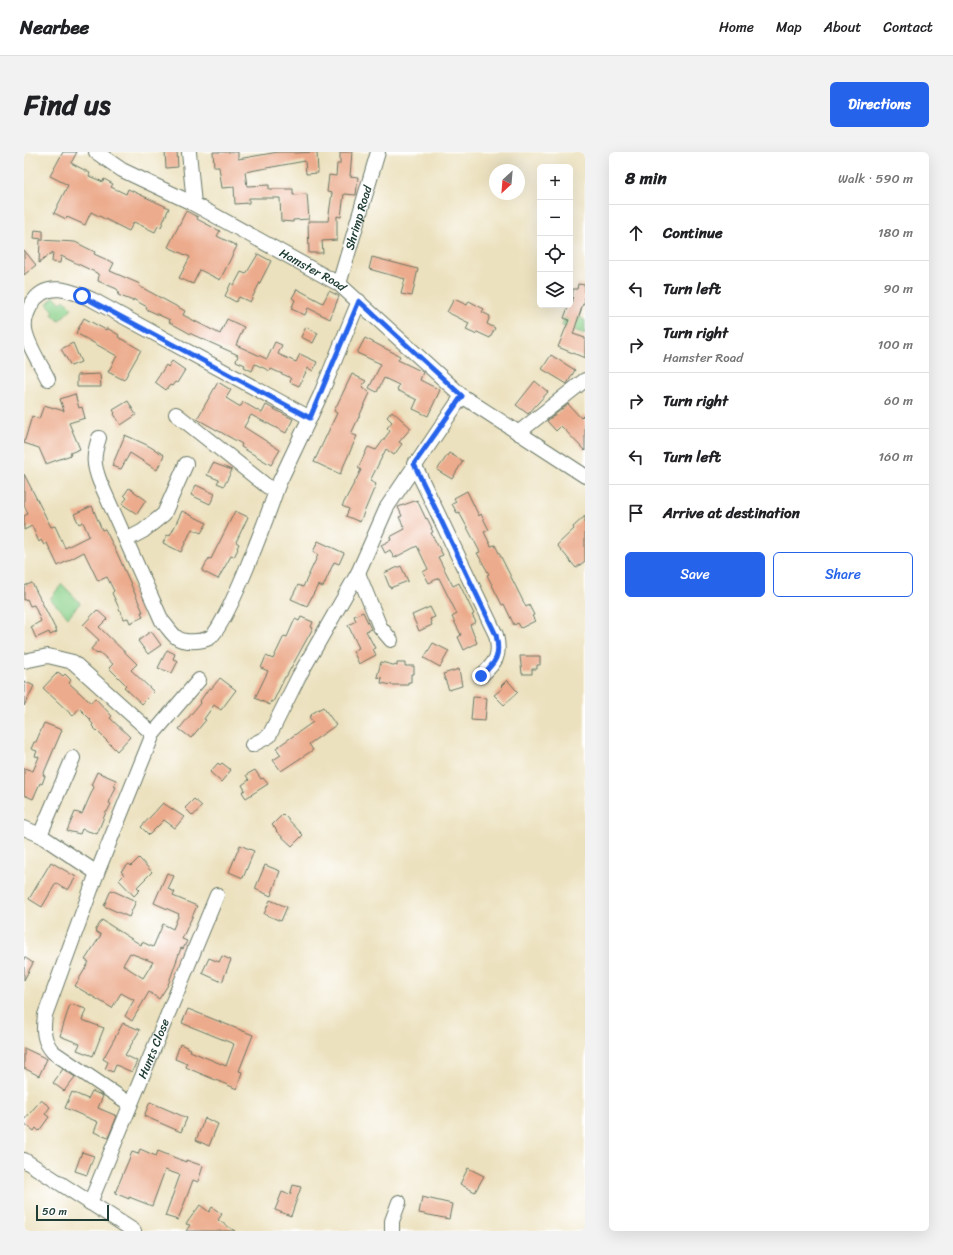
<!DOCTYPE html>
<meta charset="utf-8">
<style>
:root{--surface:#fff;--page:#f2f2f2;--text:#202124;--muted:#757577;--line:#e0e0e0;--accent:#2563eb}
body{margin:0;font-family:Sriracha,sans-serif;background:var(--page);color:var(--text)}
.controls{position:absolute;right:12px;top:12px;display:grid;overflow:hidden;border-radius:6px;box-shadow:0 4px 16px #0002}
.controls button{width:36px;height:36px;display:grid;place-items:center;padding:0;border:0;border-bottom:1px solid var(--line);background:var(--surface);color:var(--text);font:20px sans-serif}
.compass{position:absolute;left:465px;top:12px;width:36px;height:36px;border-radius:50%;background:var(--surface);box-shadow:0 4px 16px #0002;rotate:206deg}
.scale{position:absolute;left:12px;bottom:10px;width:73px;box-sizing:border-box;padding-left:4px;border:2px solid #1f3d34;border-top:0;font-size:11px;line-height:14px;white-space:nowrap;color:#1f3d34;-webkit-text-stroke:3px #fff;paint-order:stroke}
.stop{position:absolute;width:12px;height:12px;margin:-9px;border:3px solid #2563eb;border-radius:50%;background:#fff}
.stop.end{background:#2563eb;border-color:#fff;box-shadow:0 1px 4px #0008}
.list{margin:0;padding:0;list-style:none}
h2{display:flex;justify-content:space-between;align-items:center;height:52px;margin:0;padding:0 16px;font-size:17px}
h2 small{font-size:13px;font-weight:400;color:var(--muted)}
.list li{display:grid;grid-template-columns:26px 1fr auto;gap:12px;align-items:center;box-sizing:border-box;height:56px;padding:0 16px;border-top:1px solid var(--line)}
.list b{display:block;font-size:15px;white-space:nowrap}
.list p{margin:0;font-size:13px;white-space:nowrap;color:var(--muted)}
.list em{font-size:13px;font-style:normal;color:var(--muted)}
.actions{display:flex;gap:8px;padding:12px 16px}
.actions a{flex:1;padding:9px 0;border:1px solid var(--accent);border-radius:6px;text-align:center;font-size:14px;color:var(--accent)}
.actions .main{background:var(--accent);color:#fff}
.icon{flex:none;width:22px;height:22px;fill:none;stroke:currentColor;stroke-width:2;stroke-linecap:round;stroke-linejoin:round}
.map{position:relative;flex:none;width:561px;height:1079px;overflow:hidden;border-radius:6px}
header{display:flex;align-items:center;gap:24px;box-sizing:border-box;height:56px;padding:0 20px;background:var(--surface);border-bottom:1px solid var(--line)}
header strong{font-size:19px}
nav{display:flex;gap:22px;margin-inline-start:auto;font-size:14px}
.intro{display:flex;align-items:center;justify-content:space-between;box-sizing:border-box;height:96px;padding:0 24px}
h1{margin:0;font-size:28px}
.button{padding:10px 18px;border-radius:6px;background:var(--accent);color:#fff;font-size:14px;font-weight:700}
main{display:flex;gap:24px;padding:0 24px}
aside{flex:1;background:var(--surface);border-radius:6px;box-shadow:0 4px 16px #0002}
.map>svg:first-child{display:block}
.green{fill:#8dd28c;stroke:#568860}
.building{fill:#ecab8c;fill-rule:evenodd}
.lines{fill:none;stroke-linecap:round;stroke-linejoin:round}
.minor-casing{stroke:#677664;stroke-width:16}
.minor{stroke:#fff;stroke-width:14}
.route{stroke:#2563eb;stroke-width:5}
.labels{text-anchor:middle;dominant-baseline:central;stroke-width:3;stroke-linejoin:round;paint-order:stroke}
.street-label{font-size:12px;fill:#1f3d34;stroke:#fff}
</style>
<header>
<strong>Nearbee</strong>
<nav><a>Home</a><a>Map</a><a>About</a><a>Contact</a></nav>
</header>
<div class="intro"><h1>Find us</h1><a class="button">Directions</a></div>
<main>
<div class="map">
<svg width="561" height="1079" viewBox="0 0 561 1079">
<rect width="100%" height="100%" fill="#fff"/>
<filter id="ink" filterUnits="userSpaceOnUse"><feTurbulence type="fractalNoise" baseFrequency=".025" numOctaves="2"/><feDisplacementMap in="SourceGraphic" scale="8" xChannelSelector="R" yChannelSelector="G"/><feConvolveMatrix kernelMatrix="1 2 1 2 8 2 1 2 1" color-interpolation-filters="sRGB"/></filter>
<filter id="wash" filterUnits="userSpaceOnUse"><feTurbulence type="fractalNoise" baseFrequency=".012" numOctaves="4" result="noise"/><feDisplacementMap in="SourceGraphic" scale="16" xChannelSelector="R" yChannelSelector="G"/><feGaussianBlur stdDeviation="0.9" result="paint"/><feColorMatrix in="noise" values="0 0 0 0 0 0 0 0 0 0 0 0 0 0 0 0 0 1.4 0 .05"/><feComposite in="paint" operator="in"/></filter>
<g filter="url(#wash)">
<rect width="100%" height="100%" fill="#ece1be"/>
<path class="green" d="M30,144L37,151L40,148L48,156L35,169L28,162L30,159L23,152Z
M554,165L561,168V182L538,174L540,166L553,170Z
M38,432L56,451L44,465L26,447Z"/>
<g id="blocks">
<path class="building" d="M39,0H53L47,11L66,21L65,24L79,30L80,27L89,32L87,35L102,42L104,37L145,56L137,75L134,74L131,80L110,70L105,79L67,60L61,73L43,65L42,67L30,61L44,33L26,24Z
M141,0H153L154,15L142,16Z
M189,0H214V7L254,0H270V1L293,0L294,21L282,22L281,9L221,20L223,34L245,33V37H269V43L283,42L285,67L269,68V70L257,69L256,46H225V51L211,52L210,35L198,36L195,15H190Z
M316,0H328L326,24L334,25L332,43L320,42L317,65L313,64V88L298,89L299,101H285L284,69H304L308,41L303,40L305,23L312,24L313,12H316Z
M162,59L174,65L173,67L196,79L193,84L213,94L196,128L176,118L169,132L155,126L166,105L144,95Z
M11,78L19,79V87L10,86Z
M16,88L51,90L71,100L70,102L90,111L86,119L116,132L115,134L161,159L159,163L196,182L203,167L220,175L212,193L243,207L251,190L258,193L254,202L272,210L276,202L293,210L289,219L284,216L275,234L266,230L267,227L265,225L247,217L246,219L231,212L228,219L220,215L221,213L212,209L214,203L165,181L145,170L146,168L122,157L123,155L109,147V149L94,143L95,140L93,137L74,129L75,123L73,122V121L37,104L36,111L28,110L29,100L15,111Z
M0,98L12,113L0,123Z
M234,102L247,109L226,150L215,145L212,150L201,144L207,131L210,133L217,120L222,122Z
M348,105L394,117L388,144L377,142L381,127L345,117Z
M554,132L561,133V152H559L549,182L561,186V206L534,195L545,168L540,166L545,153L548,152L549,137H553Z
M273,137L299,151L305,139L315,144L306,167L284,156L281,163L267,157L271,148L268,146Z
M430,147L443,153L445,149L460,157L458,160L466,164L463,172L471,176L466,186L453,180L451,182L442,178L445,171L423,160Z
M60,166L82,178L83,176L95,183L94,185L117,198L100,228L84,220L93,204L52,181Z
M282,175L294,181L289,191L277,185Z
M341,186L376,204L374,208L399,220L396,228L416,238L404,264L389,257L393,248L373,238L375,233L360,226L353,240L345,236L357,212L333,201Z
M49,191L57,210L47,214L37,197Z
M527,203L551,218L543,232L518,217Z
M148,209L161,218L153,231L151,230L148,234L146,233L142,238L131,230L142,213L144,215Z
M76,222L77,235H53V223Z
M328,222L342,229L338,234L346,241L327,282L333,284L316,322L290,310L313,261L310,259Z
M511,229L524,240L504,262L492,253Z
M194,230L207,238L202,246L215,254H217L219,250L238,261L242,253L269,267L262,281L227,263L220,275L256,298L247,313L217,295L218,292L173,267Z
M51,242L55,256L58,255L61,266L45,271L56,297L46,301L47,303L22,312L15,296L0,291L8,264L15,267L20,253L40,259L36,247Z
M104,249L112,263L97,273L90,262L91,261L89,258Z
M544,252L557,266L561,262V299L537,274L532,279L523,269Z
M368,259L387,276L375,290L378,292L370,303L362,297L346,329L352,332L336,370L322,364L325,357L318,354L337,318L334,316L344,295L352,298L366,279L363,276L368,270L363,265Z
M101,283L123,293L140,303L133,318L106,301L97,317L88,314Z
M425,301L439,309L428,327L413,318Z
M189,311L208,318L200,334L193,331L195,328L183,323Z
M0,322L27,375L31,374L41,396L65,384L59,370L55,372L50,362L68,354L78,378L81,377L94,403L119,460H117L119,465L106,471L104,466L100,467L88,441L90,439L83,425L74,429L60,400L34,414L23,391L20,393L17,388L15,390L8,374L0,378V364L4,362L0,353Z
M172,333L191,342L186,352L167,343Z
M105,336L122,348L113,362L98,352L103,346L100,343Z
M443,339L455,364L457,362L465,378L460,380L467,394L471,393L502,455L505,453L510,463L508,464L511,469L497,476L494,471L490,473L480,452L478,453L463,423L465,422L453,401L456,400L435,360L433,361L428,352L432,350L430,346Z
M393,348L402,367L403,366L408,376H407L409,380L407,381L419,403L414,405L429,434L435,431L450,462L448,463L452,470L446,473L453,491L440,498L434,485L437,483L428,465L433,462L415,426L405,431L399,420L404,417L393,394L370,406L366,398L361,401L357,393L367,388L366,385L381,377L375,365L378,364L374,355Z
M158,359L183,371L177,381L168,377L157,400L139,391L143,383L145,384L148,380Z
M211,359L224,365L212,390L215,392L213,396L214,397L210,405L207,404L194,427L178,419L185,406L187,407Z
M561,364V409L552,416L533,393L550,377L549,375Z
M294,389L320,401L315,412L310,410L299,435L294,433L283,454L267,447L274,433L279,435L294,403L289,400Z
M377,414L384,429L366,436L360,421Z
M8,431L33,480L26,483L25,480L12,486L7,475L17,469L10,453L6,454L3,447L0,448V434Z
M406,455L411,465L406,467L408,473L395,479L388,463Z
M73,458L83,467L75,475L113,512L107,518L130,540L118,552L100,535L102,533L85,516L89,512L75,500L73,502L67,497L75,488L59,473Z
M339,460L347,477L342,479L351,496L349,497L352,503L335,512L329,499L335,496L324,473L332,469L330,464Z
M277,465L289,470L287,475L289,476L262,525H261L249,550L247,549L246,553L231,546L244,519L237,516L242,504L249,507L260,484L263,485L271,467L275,469Z
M127,479L137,493L124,502L114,489Z
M409,491L425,499L416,515L400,506Z
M143,498L151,502L149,507L154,509L148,521L134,516Z
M496,504H516V513H513V517H508V522H498Z
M357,510L373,514V511H381V514H390V522H387V530H384V533H368L357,531L358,526L353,525Z
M435,517L438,534L425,538L419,522Z
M34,520L39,524L41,522L47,528L45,531L67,551L71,546L88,564L86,566L106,585L93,599L68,574L69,572L66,569L67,568L55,556L49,564L19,536Z
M196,526L212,538L197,558L190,553L180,567L182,568L167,586L155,577L177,550L176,549L185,536L187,537Z
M483,528L494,540L480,553L470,543L479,536L477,534Z
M0,529L10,534L0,554Z
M449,545L463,546L461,569L447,568Z
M299,555L312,573L285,592L289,598L257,619L249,608L257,603L252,596L289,570L285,565L288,563L287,562Z
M20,571L38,578L19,623L21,624L18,632L16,631L9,647L0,643V616L9,619L15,605L11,604L13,599L7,597L10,590H12Z
M194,611L196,613L198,611L207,618L197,630L186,620Z
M231,618L237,627L239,626L244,632L222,646L218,640L221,638L218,633L225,628L222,623Z
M73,620L92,628L90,634L92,635L85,651L87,652L83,660H82L73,682L58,677L56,682L43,679L51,660L58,662L70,635L67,633Z
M170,647L178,654L169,664L161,656Z
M139,651L160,665L151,676L140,668L125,683L117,675Z
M259,662L279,683L268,694L252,679L253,678L248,673Z
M216,693L230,699L219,726L205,720Z
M115,706L128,720L113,735L116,738L110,744L95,728L100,723L97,719L105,712L107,714Z
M27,710L52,725L44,738L32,731L18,755L5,747Z
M241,713L256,719L247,744L231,737Z
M143,721L150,724L144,737L151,740L149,744L173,754L158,787L163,789L159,797L157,796L144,833L135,847L125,840L108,869L101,864L110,848L97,841L88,856L51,834L65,810L61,808L77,783L71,779L78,768L117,793L118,790L129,795L139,772L149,777L155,762L130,751ZM106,801L129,810L119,826L99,813Z
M87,738L112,749L105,765L80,754Z
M246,748L263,755L257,769L240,762Z
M198,804L207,808L198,830L178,821L185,806L195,810Z
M0,805L9,811L0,828Z
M46,852L62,857L58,868L80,876L69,904L53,898L56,892L36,884Z
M164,857L229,883L215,919L218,920L213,937L168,918L162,915L163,912L151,907L156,892L167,897L166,899L202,914L210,892L158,871Z
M99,871L116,878L101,903L113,909L108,920L92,913L89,920L81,917L84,910L79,907Z
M0,896L23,907L15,924L0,916Z
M39,917L51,925L40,939L29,931Z
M68,939L79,944L74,956L93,964L84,986L70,980L74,970L41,956L48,940L64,947Z
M17,948L26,955L21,962L25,965L15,979L12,976L10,979L0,971V968Z
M126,950L163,966L157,980L120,964Z
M181,966L194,972L185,994L172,988Z
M116,997L132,1004L134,999L162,1010V1008L179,1014L174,1030L169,1028L154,1068L141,1064L156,1023L141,1018L128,1054L105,1045V1047L91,1041L108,1000L114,1002Z
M58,1000L70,1004L63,1023L51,1019Z
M444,1016L460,1024L451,1040L436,1032Z
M269,1033L277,1035L267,1064L251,1058L258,1040L266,1043Z
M398,1045L428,1052L425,1067L395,1061Z
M176,1053L185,1060L188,1055L198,1062L194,1068L211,1079H162L166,1073L162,1072Z"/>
</g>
</g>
<g filter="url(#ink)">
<use href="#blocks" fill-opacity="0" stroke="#677664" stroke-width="1"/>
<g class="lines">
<g class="minor-casing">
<g id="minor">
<path id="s1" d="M72,0L98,18L170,52L315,132L438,244L561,324"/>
<path d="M165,0L170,52"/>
<path id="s2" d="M315,132L354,0"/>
<path d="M24,227C17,213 3,192 1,177C0,169 3,160 7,153C21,127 48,139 69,148L286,266"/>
<path d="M152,262L244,335L249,336L254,333L296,244L335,149"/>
<path d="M494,281L561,228"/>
<path d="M75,286C69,304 69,312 76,330L138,469C143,474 147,481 152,485C159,491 177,490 185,486C202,478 246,357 254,333"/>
<path d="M390,312L472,483C477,504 472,510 457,524"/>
<path d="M102,388L119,379L140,362L162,312"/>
<path d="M334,421L356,475L367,488"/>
<path d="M0,509L24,504L49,510L129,582"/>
<path d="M228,593L245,584L275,524L334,421L363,355L438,244"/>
<path d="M49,606L16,683L73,721"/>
<path d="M0,676L16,683"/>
<path d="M106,952L29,900C19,889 19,878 21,863L73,721L129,582L175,528"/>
<path d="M0,1008L110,1079"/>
<path id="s3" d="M66,1051L193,743"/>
<path d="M368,1079V1069L375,1050"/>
</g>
</g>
<use href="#minor" class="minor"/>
</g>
</g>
<g class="lines" filter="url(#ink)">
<path class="route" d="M58,144L286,266L335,149L438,244L390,312L472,483C477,504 472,510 457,524"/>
</g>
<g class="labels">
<g class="street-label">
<text stroke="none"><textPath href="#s2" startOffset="69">Shrimp Road</textPath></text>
<text stroke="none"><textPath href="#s1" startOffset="247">Hamster Road</textPath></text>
<text stroke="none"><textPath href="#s3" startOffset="167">Hunts Close</textPath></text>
</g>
</g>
</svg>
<div class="controls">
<button>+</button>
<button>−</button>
<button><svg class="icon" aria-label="locate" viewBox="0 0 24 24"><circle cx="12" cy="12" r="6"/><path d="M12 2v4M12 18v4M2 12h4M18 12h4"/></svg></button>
<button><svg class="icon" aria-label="layers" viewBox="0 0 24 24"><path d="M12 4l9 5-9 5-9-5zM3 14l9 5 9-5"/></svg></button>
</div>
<svg class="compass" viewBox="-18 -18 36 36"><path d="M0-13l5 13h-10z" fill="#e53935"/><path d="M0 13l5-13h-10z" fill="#757577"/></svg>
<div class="scale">50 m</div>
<div class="stop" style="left:58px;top:144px"></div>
<div class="stop end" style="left:457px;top:524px"></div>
</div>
<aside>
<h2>8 min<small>Walk · 590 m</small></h2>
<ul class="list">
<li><svg class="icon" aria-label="ahead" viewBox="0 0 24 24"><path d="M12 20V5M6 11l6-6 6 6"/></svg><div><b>Continue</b></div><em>180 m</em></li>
<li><svg class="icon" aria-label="left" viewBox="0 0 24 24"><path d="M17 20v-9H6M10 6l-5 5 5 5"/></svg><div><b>Turn left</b></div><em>90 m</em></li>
<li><svg class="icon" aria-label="right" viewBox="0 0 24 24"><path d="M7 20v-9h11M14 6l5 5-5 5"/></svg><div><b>Turn right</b><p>Hamster Road</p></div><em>100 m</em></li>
<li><svg class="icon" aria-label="right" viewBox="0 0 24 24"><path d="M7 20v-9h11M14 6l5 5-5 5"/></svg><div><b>Turn right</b></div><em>60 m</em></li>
<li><svg class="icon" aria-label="left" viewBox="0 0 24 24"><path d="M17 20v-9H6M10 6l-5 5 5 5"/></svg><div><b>Turn left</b></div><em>160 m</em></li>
<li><svg class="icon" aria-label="arrive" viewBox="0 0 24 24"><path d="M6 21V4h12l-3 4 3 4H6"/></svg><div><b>Arrive at destination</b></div></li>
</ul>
<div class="actions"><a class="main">Save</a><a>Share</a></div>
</aside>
</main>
